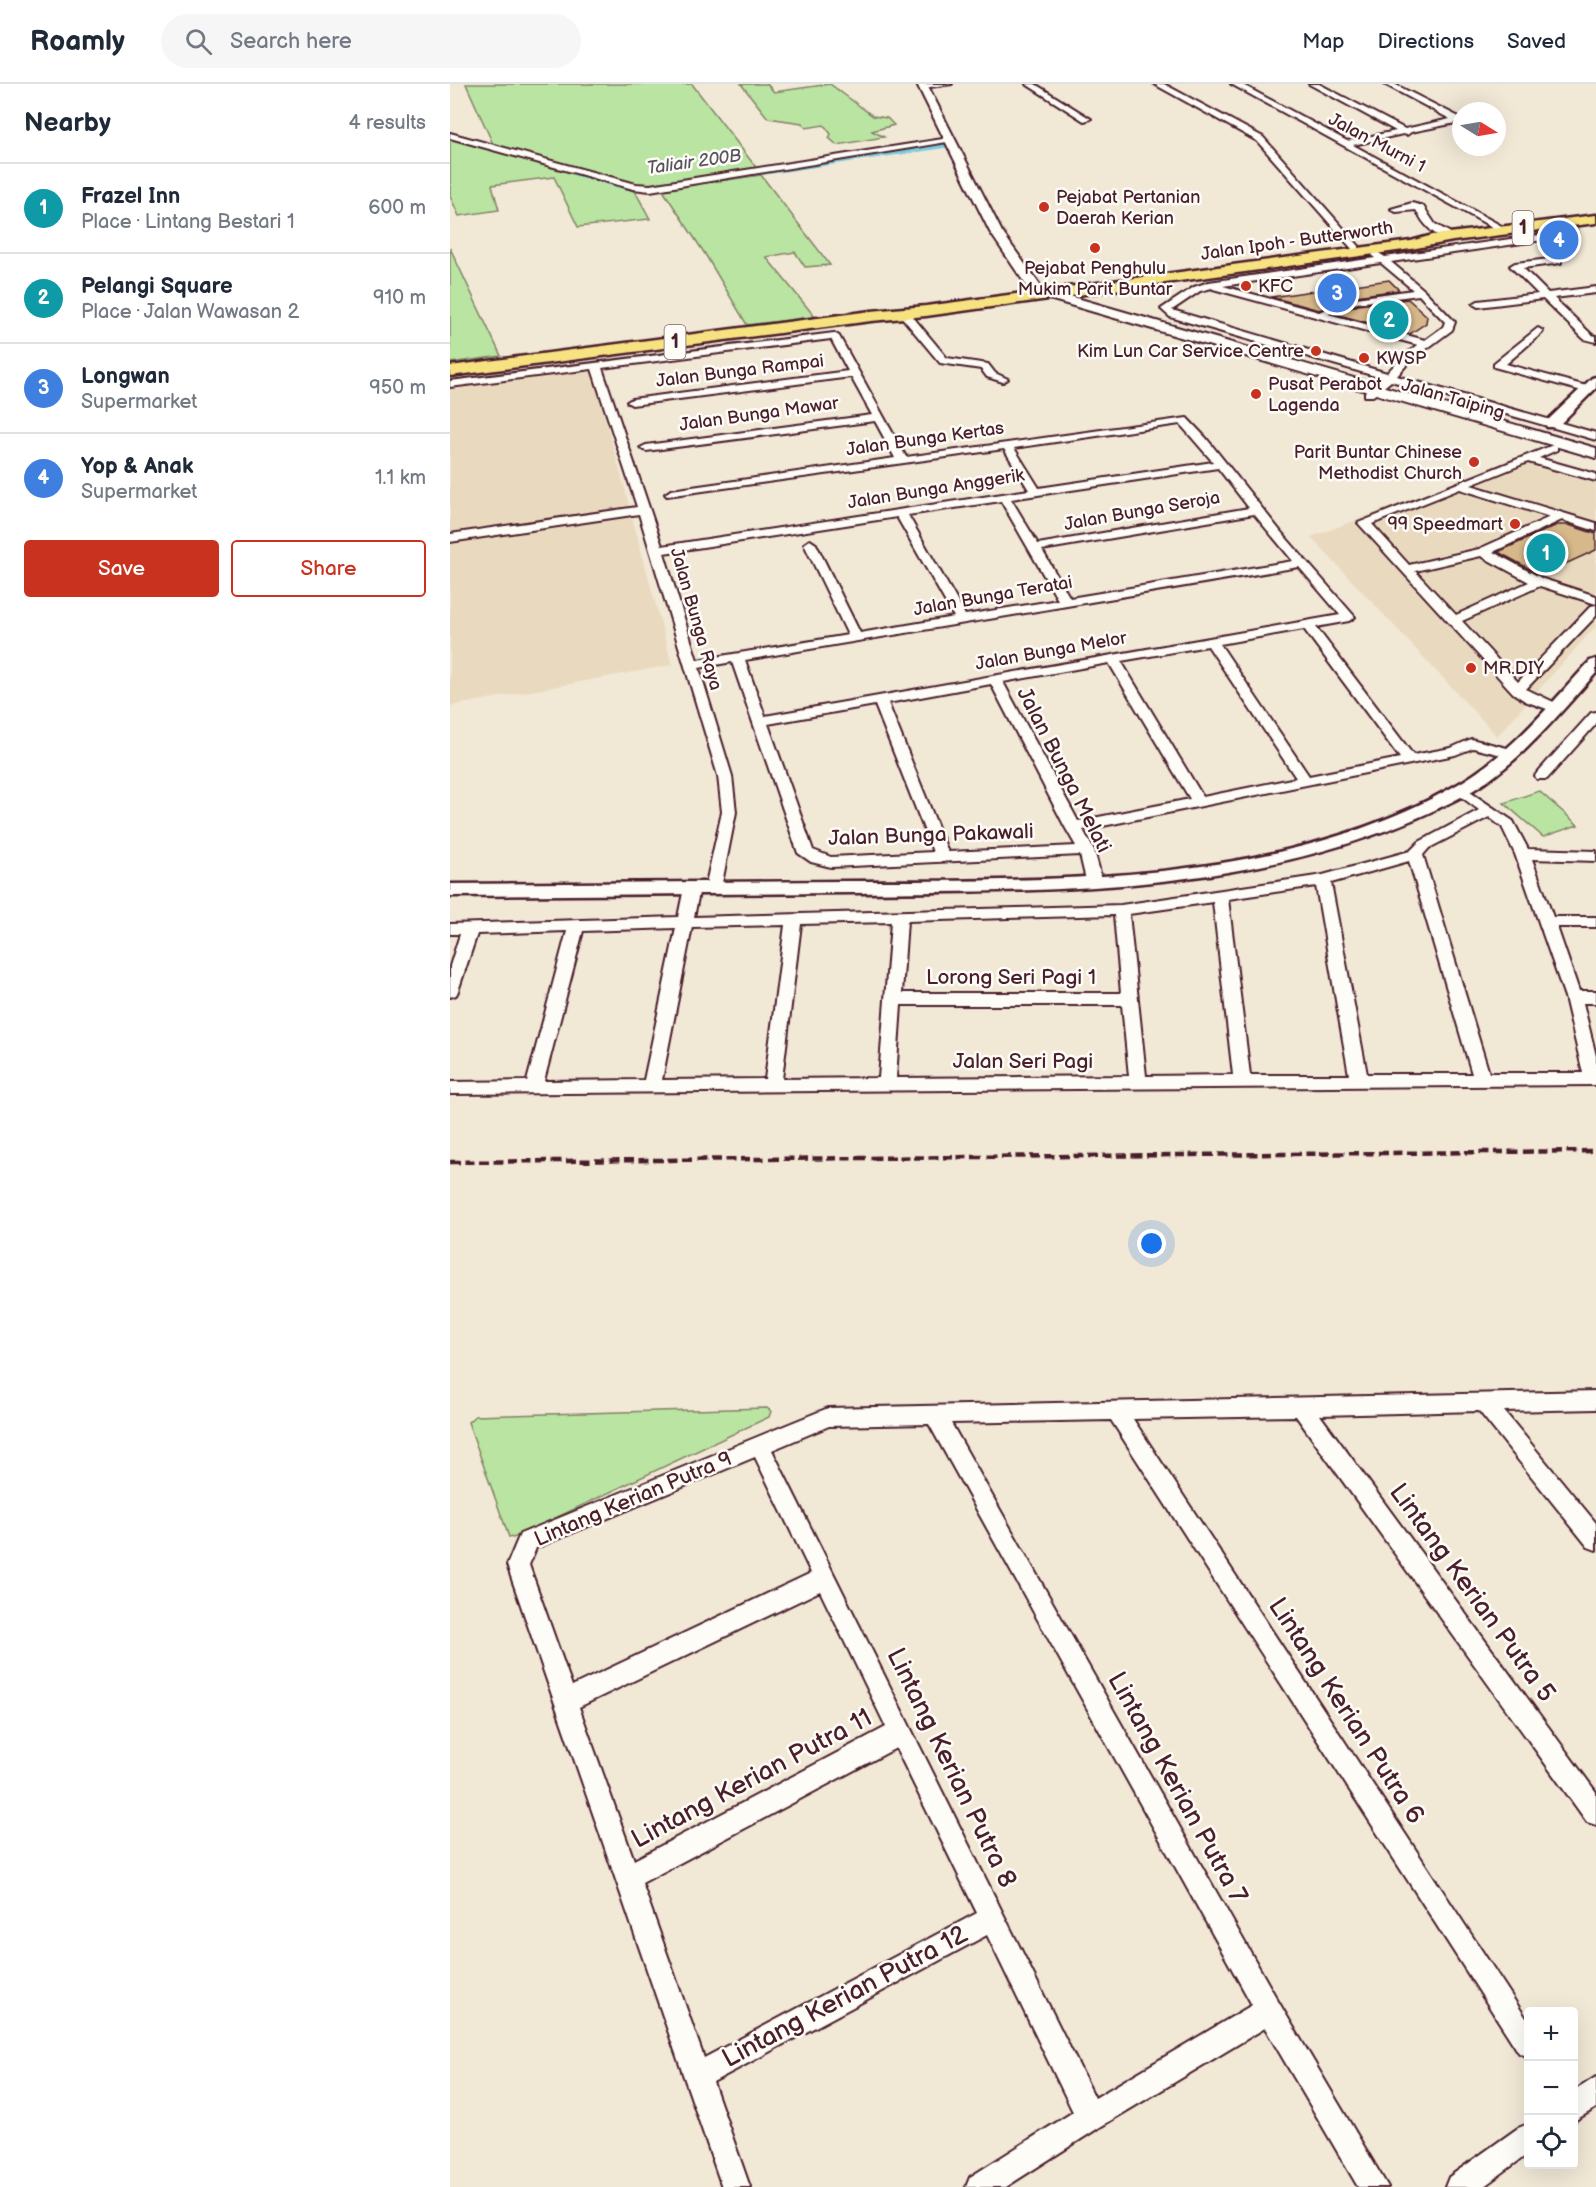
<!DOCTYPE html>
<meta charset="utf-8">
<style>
:root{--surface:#fff;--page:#f6f6f7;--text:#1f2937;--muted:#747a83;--line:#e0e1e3;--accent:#c8321e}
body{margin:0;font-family:"Balsamiq Sans",sans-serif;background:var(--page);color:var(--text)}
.controls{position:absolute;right:18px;bottom:18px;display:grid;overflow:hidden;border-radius:6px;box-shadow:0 6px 24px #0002}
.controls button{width:54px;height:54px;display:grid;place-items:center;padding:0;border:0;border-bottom:2px solid var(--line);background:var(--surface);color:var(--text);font:30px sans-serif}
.compass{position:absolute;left:1002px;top:18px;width:54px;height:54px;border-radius:50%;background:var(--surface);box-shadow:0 6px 24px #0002;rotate:101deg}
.you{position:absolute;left:702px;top:1160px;width:21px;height:21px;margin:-15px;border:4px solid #fff;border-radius:50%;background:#1a73e8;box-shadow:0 0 0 9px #1a73e833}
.badge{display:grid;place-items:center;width:39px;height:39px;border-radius:50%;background:var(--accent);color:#fff;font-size:20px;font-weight:700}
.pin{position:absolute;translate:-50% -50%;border:3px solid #fff;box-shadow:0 2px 6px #0006}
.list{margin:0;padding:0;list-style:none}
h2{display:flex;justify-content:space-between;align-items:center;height:78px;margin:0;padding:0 24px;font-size:26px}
h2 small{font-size:20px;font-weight:400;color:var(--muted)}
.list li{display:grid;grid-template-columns:39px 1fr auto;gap:18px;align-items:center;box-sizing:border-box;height:90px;padding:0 24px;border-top:2px solid var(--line)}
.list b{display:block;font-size:22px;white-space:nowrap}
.list p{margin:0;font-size:20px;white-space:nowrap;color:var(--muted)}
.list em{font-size:20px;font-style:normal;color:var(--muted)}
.actions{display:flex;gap:12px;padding:18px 24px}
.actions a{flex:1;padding:14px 0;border:2px solid var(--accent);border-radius:6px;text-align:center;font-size:21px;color:var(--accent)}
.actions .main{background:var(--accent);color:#fff}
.icon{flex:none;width:33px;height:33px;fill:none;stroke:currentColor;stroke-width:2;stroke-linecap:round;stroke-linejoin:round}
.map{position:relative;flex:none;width:1146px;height:2103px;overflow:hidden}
header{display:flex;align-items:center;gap:36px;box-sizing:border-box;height:84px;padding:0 30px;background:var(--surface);border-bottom:2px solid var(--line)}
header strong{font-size:28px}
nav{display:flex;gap:33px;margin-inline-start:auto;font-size:21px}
.search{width:420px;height:54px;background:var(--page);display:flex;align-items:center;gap:15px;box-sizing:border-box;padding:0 21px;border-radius:33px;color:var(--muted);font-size:22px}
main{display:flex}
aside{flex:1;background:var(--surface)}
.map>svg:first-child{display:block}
.built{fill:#e9dabf}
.green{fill:#b9e4a1;stroke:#828266;stroke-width:1.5}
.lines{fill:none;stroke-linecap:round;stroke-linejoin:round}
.canal{fill:#7dccdb;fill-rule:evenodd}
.building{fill:#d6b88a;stroke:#4a1f2b;stroke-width:1.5}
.minor-casing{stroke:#4a1f2b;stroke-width:4}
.tertiary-casing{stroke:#4a1f2b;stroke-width:5}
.secondary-casing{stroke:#4a1f2b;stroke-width:4}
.trunk-casing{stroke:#4a1f2b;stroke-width:5}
.minor{fill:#fdfcf7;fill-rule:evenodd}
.tertiary{fill:#fdfcf7;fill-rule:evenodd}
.secondary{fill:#fdfcf7;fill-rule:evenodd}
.trunk{fill:#f6e281;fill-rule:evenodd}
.rail{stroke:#4a1f2b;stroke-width:4.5;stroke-dasharray:10 4.5;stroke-linecap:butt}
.poi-dot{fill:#c8321e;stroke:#fdfcf7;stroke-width:2}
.labels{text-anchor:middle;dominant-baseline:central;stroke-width:5;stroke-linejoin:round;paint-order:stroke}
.far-street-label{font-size:18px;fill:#4a1f2b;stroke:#fdfcf7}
.far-water-label{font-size:18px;font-style:italic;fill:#595360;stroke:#fdfcf7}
.far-poi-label{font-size:18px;fill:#4a1f2b;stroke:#fdfcf7;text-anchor:start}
.shield{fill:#fdfcf7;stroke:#806168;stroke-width:1.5}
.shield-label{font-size:20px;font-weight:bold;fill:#4a1f2b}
.street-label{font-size:21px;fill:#4a1f2b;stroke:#fdfcf7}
.near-street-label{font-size:26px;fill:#4a1f2b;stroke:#fdfcf7}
</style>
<header>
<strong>Roamly</strong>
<div class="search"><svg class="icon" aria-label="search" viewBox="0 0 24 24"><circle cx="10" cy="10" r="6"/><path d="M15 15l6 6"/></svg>Search here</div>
<nav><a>Map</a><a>Directions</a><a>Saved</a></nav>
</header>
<main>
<aside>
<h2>Nearby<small>4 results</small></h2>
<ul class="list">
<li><span class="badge" style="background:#0f9aa8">1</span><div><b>Frazel Inn</b><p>Place · Lintang Bestari 1</p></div><em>600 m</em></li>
<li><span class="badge" style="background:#0f9aa8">2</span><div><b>Pelangi Square</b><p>Place · Jalan Wawasan 2</p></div><em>910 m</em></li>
<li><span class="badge" style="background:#3f7fe0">3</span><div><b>Longwan</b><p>Supermarket</p></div><em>950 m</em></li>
<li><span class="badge" style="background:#3f7fe0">4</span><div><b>Yop &amp; Anak</b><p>Supermarket</p></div><em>1.1 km</em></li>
</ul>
<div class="actions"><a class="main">Save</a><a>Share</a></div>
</aside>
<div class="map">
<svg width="1146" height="2103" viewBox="0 0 1146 2103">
<rect width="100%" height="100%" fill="#f1e8d6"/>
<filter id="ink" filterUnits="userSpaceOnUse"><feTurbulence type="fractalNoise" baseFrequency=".0167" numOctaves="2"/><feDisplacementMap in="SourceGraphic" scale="12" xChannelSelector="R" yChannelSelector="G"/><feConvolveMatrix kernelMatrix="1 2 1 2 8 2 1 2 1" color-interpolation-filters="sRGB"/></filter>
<g filter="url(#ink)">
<path class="built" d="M143,287L222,581L0,622V305Z
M1079,371L1146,390V542L1047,652L861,453Z"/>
<path class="green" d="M16,0H242L308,86L210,101H183L43,60Z
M291,0H317L324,8L380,0L423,32L437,34L444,41L422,47L434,53L387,61L379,54L381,50L374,41L356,44L352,39L318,34Z
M0,55L185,107L200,135L128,143L104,93L42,101L49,126L9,132L0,112Z
M311,91L380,181L355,183L345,168L316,173L365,233L297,241L255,170L212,105Z
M0,164L51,272L0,279Z
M1089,707L1128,741L1093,753L1054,719Z
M317,1324L321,1327L319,1333L63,1454L59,1453L18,1338L25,1332Z"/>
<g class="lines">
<path class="canal" d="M498,59H501V63L264,98L260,96Z
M123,87L177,102H209L213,104L209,106H177L123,91Z"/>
</g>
<path class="building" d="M939,196L949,206L906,212L869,226L821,213Z
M958,215L977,232L976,239L960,250L885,230L908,221Z
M1107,441H1119L1146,450V466L1091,491L1048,468Z"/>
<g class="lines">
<g class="minor-casing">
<path id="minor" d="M472,0H502L473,4L469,2Z
M576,0H585L641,35L634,37Z
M704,0H714L813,53L909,162V166H903L807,57Z
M781,0H791L897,57L946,47L859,0H869L955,45L1000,35L934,0H944L1011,34V38L961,48L957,51L953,50L903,61L1059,146L1051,148Z
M0,49L186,100L200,101L499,54L503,57L200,107L183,105L0,54Z
M962,119L973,122L985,140L1004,151V155C986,156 974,141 966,126L946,128L941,125Z
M1124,146L1127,147V151L941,178L974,206L1005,238L1002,246L959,278L947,292L1146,349V356L941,297L923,312H915V308L932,294L720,233L711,225L744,203L759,198L925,174L922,171L927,168L935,173ZM931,179L963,206L906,214L869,228L773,202ZM762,204L763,205L968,261L951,274L937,289L722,226L750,207ZM969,211L995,238L993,243L975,256L878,230L907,219Z
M1108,174L1111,175V179L1073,184L1098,209L1146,203V209L1104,214L1142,251L1146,252V258L1134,255L1093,215L1028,223L1023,220L1028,217L1088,210L1060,182L1065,179Z
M450,227H458L497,274L538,280L545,289L558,295L553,298L537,293L531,285L490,279L450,231Z
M1088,244L1093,247L1092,249L1056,280L1140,303V307H1132L1044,283V279Z
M384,249L389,252L456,373L737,334L756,354L831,448L905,533L899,537L866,543L963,671L1001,664L1021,655L1065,666L1067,669L1060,673L1023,664L1005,671L633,746L644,766L652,796L644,801L636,796L630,771L381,783L361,778L348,769L282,578L249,584L282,692L286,728L271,804L269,808H257L255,804L272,728L268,692L189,430L0,458V450L187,423L142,285L0,303V297ZM381,255L398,287L182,315L177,318L182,321L401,293L422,331L196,361L190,364L196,367L425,337L445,374L221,406L215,410L217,412L554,365L579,406L212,462L152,284ZM730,340L763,378L589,404L564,364ZM768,384L799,424L588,460L561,415ZM551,417L608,516L515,531L458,431ZM804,430L843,477L620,514L592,466ZM447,433L504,533L410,549L366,460L360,456L354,460L398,551L247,576L214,469ZM849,483L890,531L315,632L295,576ZM854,545L950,674L859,692L770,560ZM758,562L846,694L753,713L671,577ZM659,579L740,715L628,737L553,598ZM541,600L615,743L626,762L498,768L438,619ZM425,621L483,768L381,773L363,766L318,640Z
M1103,361L1107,362V366L1089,374L1146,390V397L1078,378L1021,401L1146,439V447L1112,436L1043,468L1093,495L1146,512V520L1090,502L1012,537L1068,598L1141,522L1146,521V532L1076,605L1110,621L1112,624L1110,627L1105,628L1075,617L1063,609L908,439ZM1010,405L1100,433L1029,465L959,481L922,440ZM1031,472L1079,498L1006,531L965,487Z
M1146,628V640L1097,695H1087L1085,692L1087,689L1141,629Z
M1011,702L1063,737L1078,765L1146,767V777L1082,775L1103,833H1146V843H1107L1129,907H1146V919H1133L1146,972V1001L0,1010V998L77,997L117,847L27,850L8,907L6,911L0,913V882L10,850H0V840L228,833L234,804L242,799L250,804L244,833L671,821L873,791L960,767L969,758L1029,726L1006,709L1004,706L1006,703ZM1039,733L1052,743L1065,770L1115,913L1133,989H1039L973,771L979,764ZM959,777L1022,990H917L881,799ZM866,802L899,991H800L778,815ZM763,818L783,991L696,992L679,830ZM664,831L671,909H452L457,837ZM441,838L429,994L332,995L351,840ZM335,841L315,995L212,996L242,843ZM226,844L194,996L94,997L133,847ZM451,921H672L679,992L446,994Z
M1146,1307V1325L1054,1327L1146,1439V1466L1138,1463L1029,1327L870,1331L1146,1708V1741L1137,1738L846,1332L683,1335L1078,1937V1973L1069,1969L661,1336L501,1339L828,1917L938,2103H908L815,1944L650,2043L556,2103H516L520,2093L623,2028L537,1851L263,1998L300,2103H272L57,1481L70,1450L378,1324ZM479,1340L802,1921L645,2014L322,1366L379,1342ZM305,1373L361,1489L122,1602L79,1481L86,1464ZM370,1507L436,1643L184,1776L129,1623ZM446,1664L527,1829L254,1974L192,1799Z
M1146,1993V2024L1124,2037V2007Z
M1078,2040V2070L1033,2103H995L999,2093L1068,2044Z"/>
</g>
<g class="tertiary-casing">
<path id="tertiary" d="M1146,293V304L1107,343H1097L1096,340L1097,337L1142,294Z
M1146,575V589C1106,633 1066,684 1013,712C825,811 607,807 401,809C267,810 134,811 0,812V800C133,799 266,798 399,797C597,796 826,803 1003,703C1058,673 1099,622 1140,577Z"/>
</g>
<g class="secondary-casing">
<path id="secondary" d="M467,0H477L552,148L592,204L1146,364V374L582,210L540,148Z"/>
</g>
<g class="trunk-casing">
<path id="trunk" d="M1146,131V139L1003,157L961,165L476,232L421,237L0,292V282L421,227L476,222L961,157L983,151Z"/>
</g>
<use href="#minor" class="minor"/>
<use href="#tertiary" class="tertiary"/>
<use href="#secondary" class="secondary"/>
<use href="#trunk" class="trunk"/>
<path class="rail" d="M0,1078L1146,1067"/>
</g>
</g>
<g class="poi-dot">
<circle cx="594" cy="123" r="6"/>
<circle cx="645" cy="164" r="6"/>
<circle cx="796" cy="202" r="6"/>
<circle cx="866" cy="267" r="6"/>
<circle cx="914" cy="274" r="6"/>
<circle cx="806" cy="310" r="6"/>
<circle cx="1024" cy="378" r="6"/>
<circle cx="1065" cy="440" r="6"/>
<circle cx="1021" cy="584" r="6"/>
</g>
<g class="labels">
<g class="far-street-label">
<text transform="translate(927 59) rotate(28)">Jalan Murni 1</text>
<text transform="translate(847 157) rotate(-8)">Jalan Ipoh - Butterworth</text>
<text transform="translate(290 287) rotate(-7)">Jalan Bunga Rampai</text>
<text transform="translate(1003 315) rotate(16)">Jalan Taiping</text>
<text transform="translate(309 330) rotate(-8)">Jalan Bunga Mawar</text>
<text transform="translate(475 355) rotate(-8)">Jalan Bunga Kertas</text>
<text transform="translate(486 405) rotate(-9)">Jalan Bunga Anggerik</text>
<text transform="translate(692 427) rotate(-10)">Jalan Bunga Seroja</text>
<text transform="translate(543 512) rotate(-10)">Jalan Bunga Teratai</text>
<text transform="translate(246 535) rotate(74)">Jalan Bunga Raya</text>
<text transform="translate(601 567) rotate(-10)">Jalan Bunga Melor</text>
</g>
<g class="far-water-label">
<text transform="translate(244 78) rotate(-8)">Taliair 200B</text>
</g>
<g class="far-poi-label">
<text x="606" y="113">Pejabat Pertanian<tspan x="606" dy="21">Daerah Kerian</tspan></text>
<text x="645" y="184" text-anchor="middle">Pejabat Penghulu<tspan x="645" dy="21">Mukim Parit Buntar</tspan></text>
<text x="808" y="202">KFC</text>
<text x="854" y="267" text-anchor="end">Kim Lun Car Service Centre</text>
<text x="926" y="274">KWSP</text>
<text x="818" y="300">Pusat Perabot<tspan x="818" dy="21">Lagenda</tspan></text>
<text x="1012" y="368" text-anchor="end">Parit Buntar Chinese<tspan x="1012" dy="21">Methodist Church</tspan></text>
<text x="1053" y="440" text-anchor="end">99 Speedmart</text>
<text x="1033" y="584">MR.DIY</text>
</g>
<g class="shield">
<rect x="1062.5" y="127" width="21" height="34" rx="4.5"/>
<rect x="214.5" y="241" width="21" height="34" rx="4.5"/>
</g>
<g class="shield-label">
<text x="1073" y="144">1</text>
<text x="225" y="258">1</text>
</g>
<g class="street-label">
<text transform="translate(614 686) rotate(63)">Jalan Bunga Melati</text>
<text transform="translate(481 751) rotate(-2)">Jalan Bunga Pakawali</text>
<text x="561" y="893">Lorong Seri Pagi 1</text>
<text x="573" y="977">Jalan Seri Pagi</text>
<text transform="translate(183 1415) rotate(-23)">Lintang Kerian Putra 9</text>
</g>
<g class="near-street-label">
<text transform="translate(1022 1509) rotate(54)">Lintang Kerian Putra 5</text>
<text transform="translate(896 1627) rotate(57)">Lintang Kerian Putra 6</text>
<text transform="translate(501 1684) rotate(64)">Lintang Kerian Putra 8</text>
<text transform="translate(302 1695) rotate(-28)">Lintang Kerian Putra 11</text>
<text transform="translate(727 1704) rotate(61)">Lintang Kerian Putra 7</text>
<text transform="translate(395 1913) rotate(-28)">Lintang Kerian Putra 12</text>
</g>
</g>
</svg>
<div class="controls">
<button>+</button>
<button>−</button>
<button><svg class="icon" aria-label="locate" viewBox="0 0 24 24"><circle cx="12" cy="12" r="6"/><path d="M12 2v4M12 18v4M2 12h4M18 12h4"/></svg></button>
</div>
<svg class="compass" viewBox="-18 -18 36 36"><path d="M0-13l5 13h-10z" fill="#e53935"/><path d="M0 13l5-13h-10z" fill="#747a83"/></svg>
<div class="you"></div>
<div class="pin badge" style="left:1096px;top:469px;background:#0f9aa8">1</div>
<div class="pin badge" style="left:939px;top:236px;background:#0f9aa8">2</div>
<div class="pin badge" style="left:887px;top:209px;background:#3f7fe0">3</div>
<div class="pin badge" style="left:1109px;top:156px;background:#3f7fe0">4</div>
</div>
</main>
